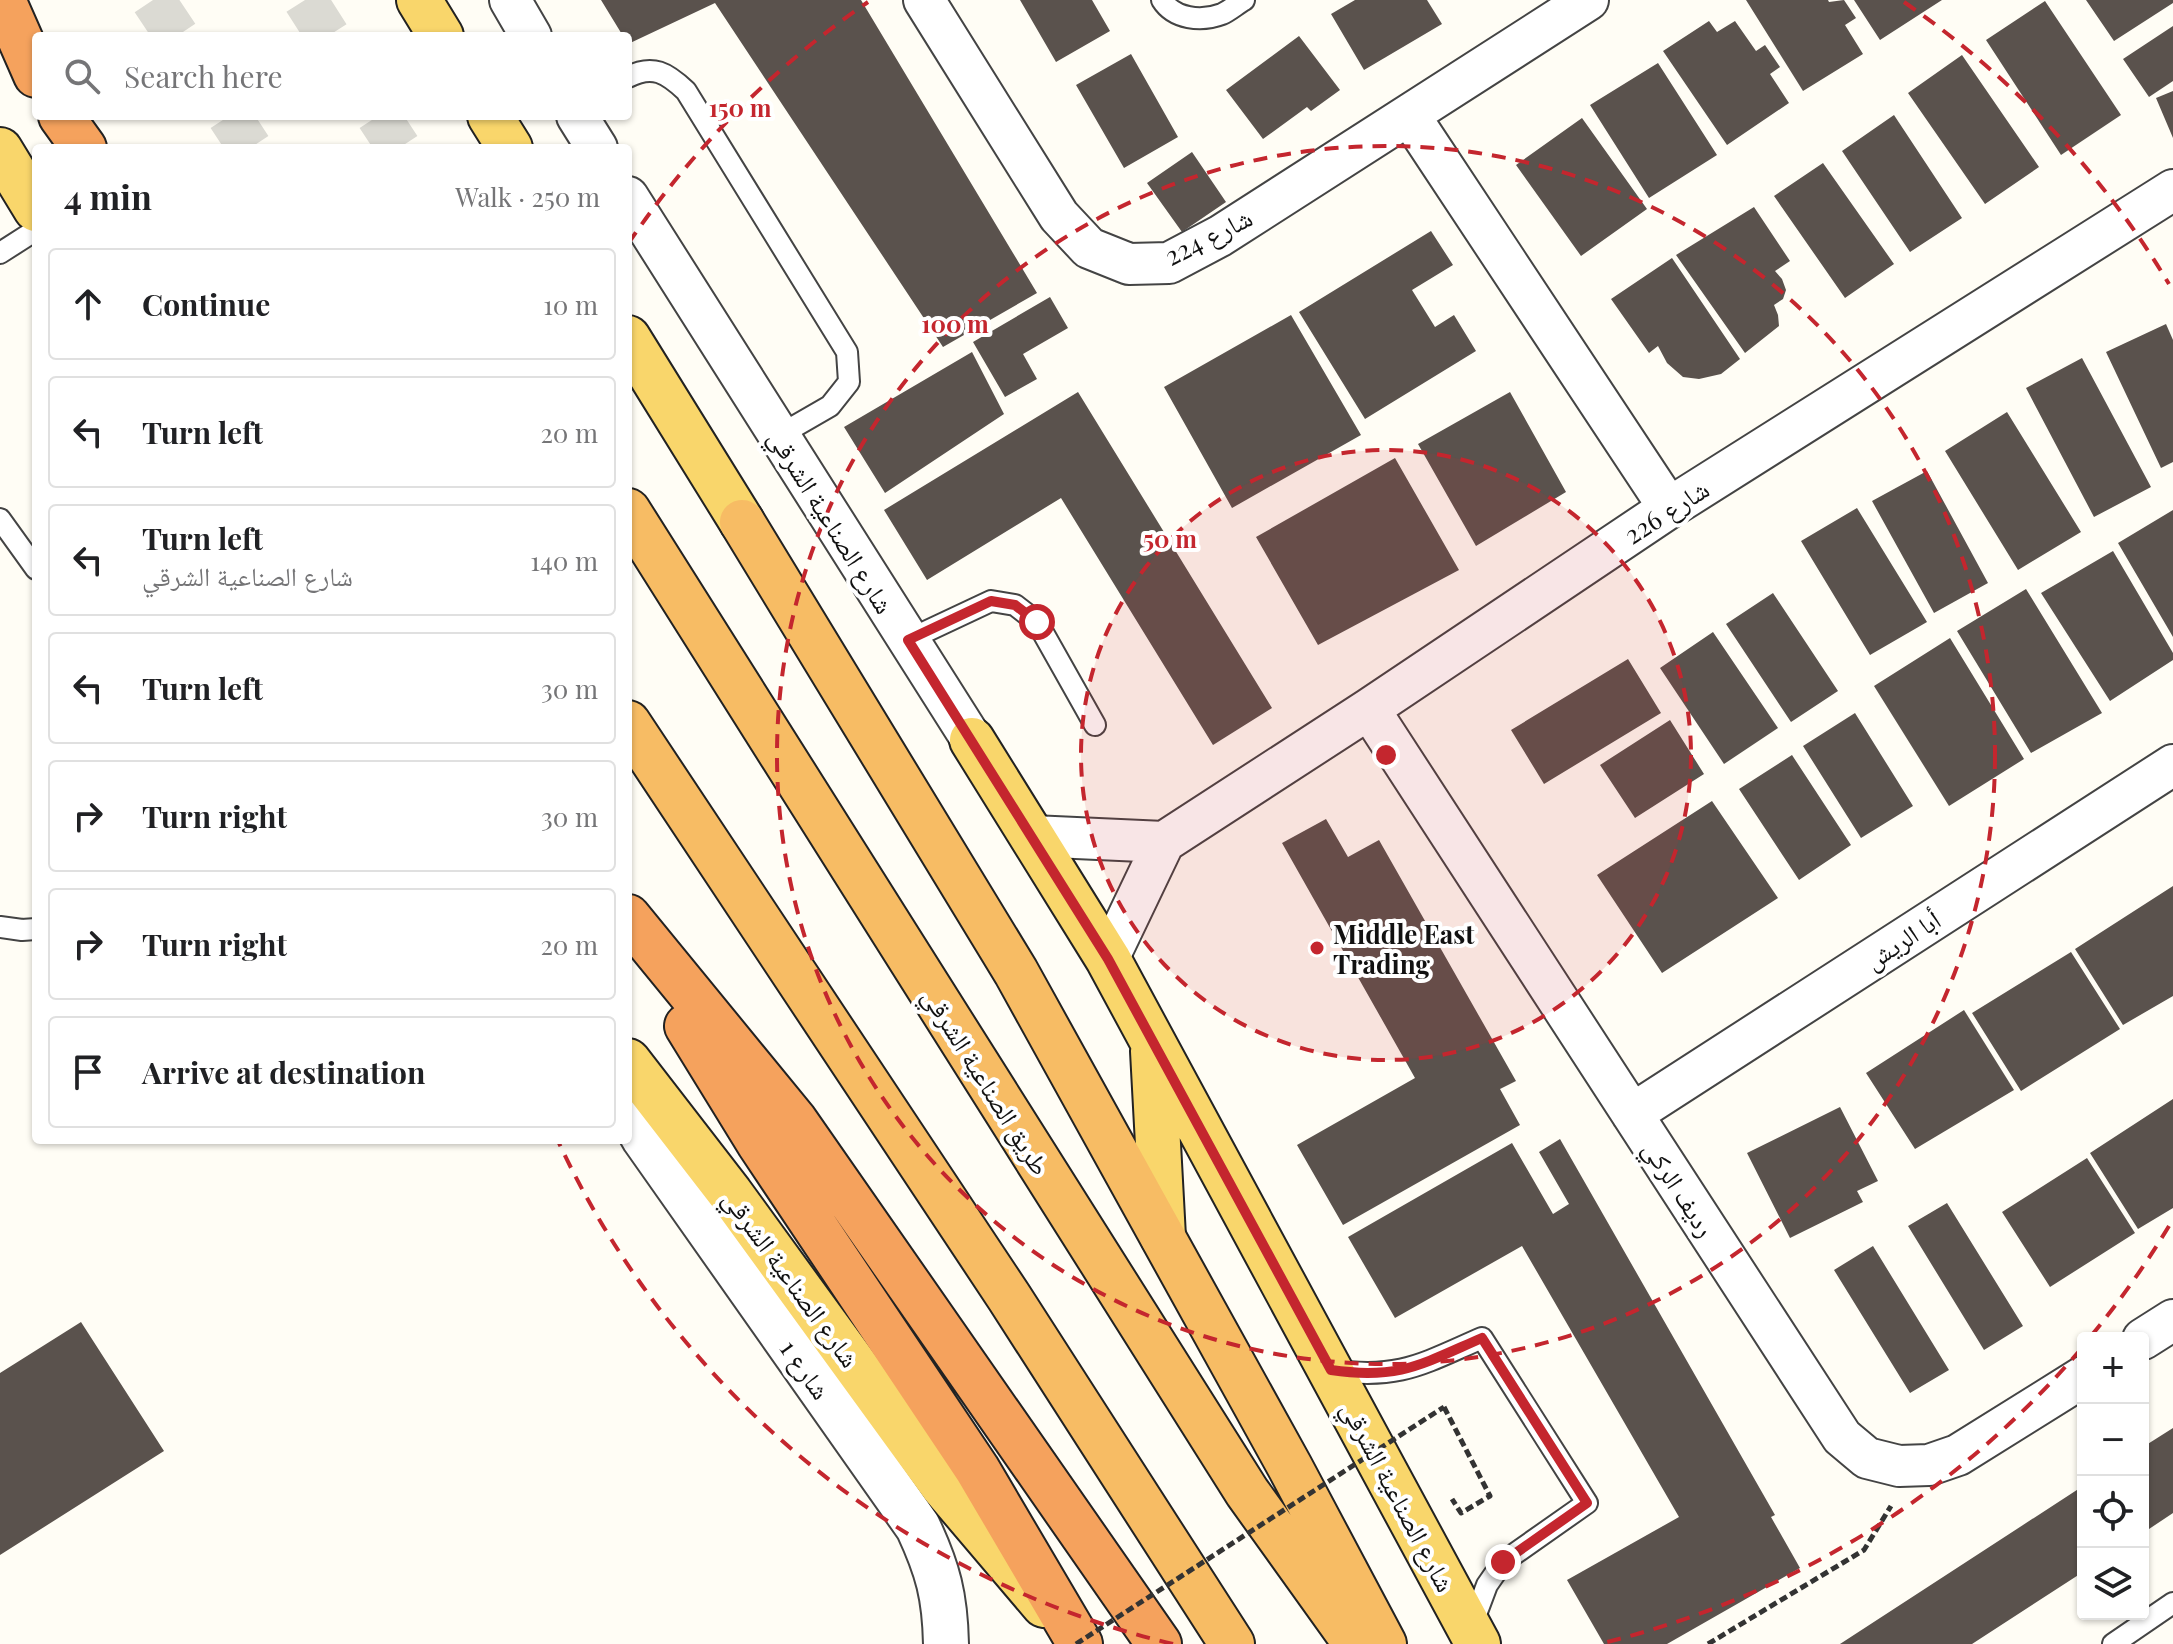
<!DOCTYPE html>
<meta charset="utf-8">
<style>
:root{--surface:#fff;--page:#f6f6f6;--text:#202124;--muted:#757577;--line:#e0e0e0}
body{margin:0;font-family:"Playfair Display","Noto Naskh Arabic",serif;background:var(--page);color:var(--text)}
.controls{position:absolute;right:24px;bottom:24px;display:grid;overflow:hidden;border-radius:8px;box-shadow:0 2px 6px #0004}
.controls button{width:72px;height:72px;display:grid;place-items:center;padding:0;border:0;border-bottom:2px solid var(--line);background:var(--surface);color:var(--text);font:40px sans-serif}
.stop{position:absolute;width:24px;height:24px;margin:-18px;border:6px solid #c4262e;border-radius:50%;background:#fff}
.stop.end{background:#c4262e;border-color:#fff;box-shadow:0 2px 8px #0008}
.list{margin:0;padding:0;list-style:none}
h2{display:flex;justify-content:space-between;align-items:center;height:104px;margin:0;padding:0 32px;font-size:34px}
h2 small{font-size:26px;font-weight:400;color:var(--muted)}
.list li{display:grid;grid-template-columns:52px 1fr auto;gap:24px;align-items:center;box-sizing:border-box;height:112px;margin:0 16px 16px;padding:0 16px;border:2px solid var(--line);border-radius:8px}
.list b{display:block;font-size:30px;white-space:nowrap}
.list p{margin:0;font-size:26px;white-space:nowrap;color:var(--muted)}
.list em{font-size:26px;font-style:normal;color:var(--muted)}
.icon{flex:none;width:44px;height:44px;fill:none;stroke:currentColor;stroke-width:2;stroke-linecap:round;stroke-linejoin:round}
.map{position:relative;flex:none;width:2173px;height:1644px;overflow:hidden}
.search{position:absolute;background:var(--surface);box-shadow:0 2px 6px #0004;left:32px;top:32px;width:600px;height:88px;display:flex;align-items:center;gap:20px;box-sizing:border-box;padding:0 28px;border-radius:8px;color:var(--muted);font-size:30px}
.panel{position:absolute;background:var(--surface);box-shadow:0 2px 6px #0004;left:32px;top:144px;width:600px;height:1000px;border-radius:8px}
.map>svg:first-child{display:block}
.building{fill:#5a524d}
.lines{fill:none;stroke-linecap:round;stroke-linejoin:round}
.trunk-tunnel{stroke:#dbdad3;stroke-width:44;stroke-dasharray:44 22;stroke-linecap:butt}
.service-casing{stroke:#444;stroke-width:24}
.minor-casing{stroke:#444;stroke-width:44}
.tertiary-casing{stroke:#444;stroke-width:48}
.primary-casing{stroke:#222;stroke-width:48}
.trunk-casing{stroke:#222;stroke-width:48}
.motorway-casing{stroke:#222;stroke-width:48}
.path{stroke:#333;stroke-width:5;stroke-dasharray:8 4;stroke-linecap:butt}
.service{stroke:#fff;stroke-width:20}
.minor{stroke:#fff;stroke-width:40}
.tertiary{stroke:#fff;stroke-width:44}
.primary{stroke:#f9d66b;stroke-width:44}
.trunk{stroke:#f7bc64;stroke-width:44}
.motorway{stroke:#f5a25d;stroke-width:44}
.path-bridge{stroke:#333;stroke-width:5;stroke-dasharray:8 4;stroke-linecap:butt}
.route{stroke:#c4262e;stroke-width:10}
.ring{fill:none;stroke:#c4262e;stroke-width:4;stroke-dasharray:14 10}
.poi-dot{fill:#c4262e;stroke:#fff;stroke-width:3}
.labels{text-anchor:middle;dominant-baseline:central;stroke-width:8;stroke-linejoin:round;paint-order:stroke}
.street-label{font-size:26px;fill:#111;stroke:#fff}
.poi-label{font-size:26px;font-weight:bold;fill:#111;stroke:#fff;text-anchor:start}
.centre{fill:#c4262e;stroke:#fff;stroke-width:4}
.ring-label{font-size:24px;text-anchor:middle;font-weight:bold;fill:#c4262e;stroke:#fff;stroke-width:8;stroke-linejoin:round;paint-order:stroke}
</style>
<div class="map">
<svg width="2173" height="1644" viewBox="0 0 2173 1644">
<rect width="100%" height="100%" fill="#fffdf5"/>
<path class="building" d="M601,0H861L1037,293L943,347L715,3L628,44V36H623Z
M1020,0H1092L1110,31L1056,62Z
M1355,0H1427L1442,24L1364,70L1331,14Z
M1746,0H1828L1829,2L1844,0L1856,18L1845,25L1863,54L1803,91Z
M1854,0H1942L1880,40Z
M2086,0H2173V3L2114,41Z
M2045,1L2121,115L2061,155L1986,40Z
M1709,21L1717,32L1735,21L1756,51L1765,45L1780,67L1770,74L1789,103L1727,145L1663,51Z
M2173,26V81L2149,97L2123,59Z
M1299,36L1340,90L1311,111L1307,107L1263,139L1226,90Z
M1131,54L1178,137L1124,168L1076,85Z
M1962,55L2039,167L1985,204L1908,93Z
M1658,63L1717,155L1649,198L1590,105Z
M2173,91V138L2156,98Z
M1894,115L1962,218L1910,252L1842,151Z
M1582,118L1647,209L1581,256L1516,165Z
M1192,152L1226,202L1182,232L1147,183Z
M1823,163L1894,264L1845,298L1774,196Z
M1754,207L1790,261L1775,271L1782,279L1786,290L1783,299L1774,305L1778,315L1779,326L1745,353L1676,255Z
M1431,231L1453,265L1412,290L1435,327L1454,315L1476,351L1365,419L1299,312Z
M1672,258L1740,359L1721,374L1699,379L1683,377L1667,363L1658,346L1649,353L1611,299Z
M1050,297L1068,328L1023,354L1037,379L1005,397L973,342Z
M1291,315L1361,435L1232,508L1164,387Z
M2166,324L2173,340V462L2161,468L2106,352Z
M972,352L1004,414L885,493L844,427Z
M2082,358L2151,487L2094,517L2026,388Z
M1078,392L1272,708L1213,745L1061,498L927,580L884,510Z
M1510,392L1566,492L1476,546L1418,444Z
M2007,412L2081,532L2018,570L1945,451Z
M1395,458L1459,570L1318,645L1256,537Z
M1927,471L1988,583L1934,613L1872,501Z
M1857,508L1927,622L1870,655L1801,541Z
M2173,510V637L2118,543Z
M2113,551L2173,653V660L2110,701L2041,593Z
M2026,589L2102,713L2031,753L1957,631Z
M1773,593L1838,691L1791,722L1726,624Z
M1713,632L1778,728L1724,764L1660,668Z
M1950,638L2024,759L1949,806L1874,686Z
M1628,659L1661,713L1544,784L1511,730Z
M1855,713L1913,806L1861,838L1803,746Z
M1670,720L1704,774L1635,818L1600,765Z
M1792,755L1851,845L1799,880L1739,789Z
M1712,801L1778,898L1662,973L1597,875Z
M1326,819L1348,857L1379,840L1516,1081L1500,1089L1520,1125L1343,1225L1297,1145L1415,1078L1282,843Z
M2173,886V996L2123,1025L2075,949Z
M2071,952L2120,1029L2021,1091L1972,1013Z
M1964,1010L2014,1090L1915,1149L1866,1073Z
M2173,1099V1208L2138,1229L2090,1153Z
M1840,1107L1878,1181L1857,1191L1863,1202L1790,1238L1747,1153Z
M1560,1139L1775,1515L1771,1517L1800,1568L1667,1644H1604L1567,1580L1679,1517L1522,1246L1395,1318L1348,1237L1512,1143L1553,1214L1569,1204L1539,1152Z
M2087,1158L2135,1233L2050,1287L2002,1212Z
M1947,1203L2023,1326L1984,1350L1908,1226Z
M1873,1246L1949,1370L1910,1393L1834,1270Z
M81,1322L164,1451L0,1555V1373Z
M2173,1428V1513L2143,1533V1447Z
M2083,1486V1572L1972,1644H1840Z"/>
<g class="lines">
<path class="trunk-tunnel" d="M153,0L177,36
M305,0L328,36
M229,116L250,148
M378,116L399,148"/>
<g class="service-casing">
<path id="service" d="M1162,0C1174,19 1201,22 1222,14C1229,11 1237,4 1244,0
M628,77C653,64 667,73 686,91L847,352L849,382L830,406L778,436
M0,253L36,230
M0,519L36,569
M908,640L991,601L1015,605L1037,622L1095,725
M0,927L22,930L36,929
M1331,1370C1399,1380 1422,1364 1482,1338L1587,1503L1503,1562L1487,1585L1472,1625
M2113,1644L2173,1603"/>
</g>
<g class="minor-casing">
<path id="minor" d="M510,0L531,36
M924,0L1059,216L1089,248L1129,264L1169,263L1220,236L1588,0
M1409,115L1669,508
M577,116L597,148
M628,197L972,740
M1369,709L1842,1437L1867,1458L1899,1466L1929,1465L1958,1455L2083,1377
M1032,836L1164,842
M1108,959L1164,842L1369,709L1669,508L2173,190
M1632,1114L2173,765
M2143,1339L2173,1320"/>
</g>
<g class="tertiary-casing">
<path id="tertiary" d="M628,1110L644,1138L918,1527C938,1570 945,1596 946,1644"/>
</g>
<g class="primary-casing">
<path id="primary" d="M419,0L441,36
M490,116L510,148
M0,150L36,209
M628,338L742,522
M972,740L1108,959L1478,1644
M1153,1051L1163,1237
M628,1061L730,1193L943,1486L1044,1605"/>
</g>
<g class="trunk-casing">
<path id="trunk" d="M628,511L1247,1492L1356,1644
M742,522L1016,972L1290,1467L1384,1644
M628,723L1009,1297L1232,1644"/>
</g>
<g class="motorway-casing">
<path id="motorway" d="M3,0L36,75
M61,116L84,148
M628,917L795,1121L1159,1644
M687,1026L759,1143L977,1469L1080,1644"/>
</g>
<path class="path" d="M1444,1407L1490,1496L1461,1513L1452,1499
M1708,1644L1864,1550L1891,1506"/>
<use href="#service" class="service"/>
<use href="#minor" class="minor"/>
<use href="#tertiary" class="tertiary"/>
<use href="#primary" class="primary"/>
<use href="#trunk" class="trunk"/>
<use href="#motorway" class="motorway"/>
<path class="path-bridge" d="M1076,1644L1444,1407"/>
</g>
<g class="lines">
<path class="route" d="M1037,622L1015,605L991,601L908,640L1108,959L1331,1370C1399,1380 1422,1364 1482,1338L1587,1503L1503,1562"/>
</g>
<circle cx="1386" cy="755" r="305" fill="#c4262e" fill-opacity=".12"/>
<g class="ring">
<circle cx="1386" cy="755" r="305"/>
<circle cx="1386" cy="755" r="609"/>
<path d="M2169 1226A914 914 0 0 1 2091 1336M2081 1349A914 914 0 0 1 1599 1644M1173 1644A914 914 0 0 1 558 1141M628 244A914 914 0 0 1 868 2M1904 2A914 914 0 0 1 2169 284"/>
</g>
<circle class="poi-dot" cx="1317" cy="948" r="8"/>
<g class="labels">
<g class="street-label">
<text transform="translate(1208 236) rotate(-27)">شارع 224</text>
<text transform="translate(1666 511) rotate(-33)">شارع 226</text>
<text transform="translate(832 521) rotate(58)">شارع الصناعية الشرقي</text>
<text transform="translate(1902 939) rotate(-33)">أبا الريش</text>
<text transform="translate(987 1081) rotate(58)">طريق الصناعية الشرقي</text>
<text transform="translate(1680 1188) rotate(57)">رديف الركي</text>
<text transform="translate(792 1278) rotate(54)">شارع الصناعية الشرقي</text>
<text transform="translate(806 1369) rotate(55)">شارع 1</text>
<text transform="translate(1399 1496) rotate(62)">شارع الصناعية الشرقي</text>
</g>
<g class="poi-label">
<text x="1333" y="933">Middle East<tspan x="1333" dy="30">Trading</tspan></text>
</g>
</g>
<circle cx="1386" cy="755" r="12" class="centre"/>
<g class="ring-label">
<text x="740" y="117">150 m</text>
<text x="955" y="333">100 m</text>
<text x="1170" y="548">50 m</text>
</g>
</svg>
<div class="controls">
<button>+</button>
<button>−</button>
<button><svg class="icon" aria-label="locate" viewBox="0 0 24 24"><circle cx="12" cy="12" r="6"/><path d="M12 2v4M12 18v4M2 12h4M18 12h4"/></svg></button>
<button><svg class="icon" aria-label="layers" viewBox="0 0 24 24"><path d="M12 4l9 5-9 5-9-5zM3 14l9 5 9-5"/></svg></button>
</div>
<div class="stop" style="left:1037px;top:622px"></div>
<div class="stop end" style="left:1503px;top:1562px"></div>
<div class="search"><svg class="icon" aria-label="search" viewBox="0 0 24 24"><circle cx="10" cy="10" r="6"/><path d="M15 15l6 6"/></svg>Search here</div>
<section class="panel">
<h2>4 min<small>Walk · 250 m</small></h2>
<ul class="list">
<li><svg class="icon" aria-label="ahead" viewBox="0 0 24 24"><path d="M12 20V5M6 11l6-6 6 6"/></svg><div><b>Continue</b></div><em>10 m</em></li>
<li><svg class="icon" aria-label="left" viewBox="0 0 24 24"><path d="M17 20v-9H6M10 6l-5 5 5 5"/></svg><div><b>Turn left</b></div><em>20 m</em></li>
<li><svg class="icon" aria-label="left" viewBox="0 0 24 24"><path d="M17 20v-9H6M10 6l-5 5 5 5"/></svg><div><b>Turn left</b><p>شارع الصناعية الشرقي</p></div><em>140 m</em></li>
<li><svg class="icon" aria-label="left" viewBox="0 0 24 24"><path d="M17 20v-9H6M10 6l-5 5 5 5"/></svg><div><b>Turn left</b></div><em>30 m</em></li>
<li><svg class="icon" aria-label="right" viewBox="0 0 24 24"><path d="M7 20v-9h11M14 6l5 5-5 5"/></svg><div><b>Turn right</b></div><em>30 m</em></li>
<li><svg class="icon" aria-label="right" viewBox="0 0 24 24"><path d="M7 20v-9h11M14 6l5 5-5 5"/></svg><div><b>Turn right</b></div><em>20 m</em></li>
<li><svg class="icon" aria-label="arrive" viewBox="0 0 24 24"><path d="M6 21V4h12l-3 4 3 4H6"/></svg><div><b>Arrive at destination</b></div></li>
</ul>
</section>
</div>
